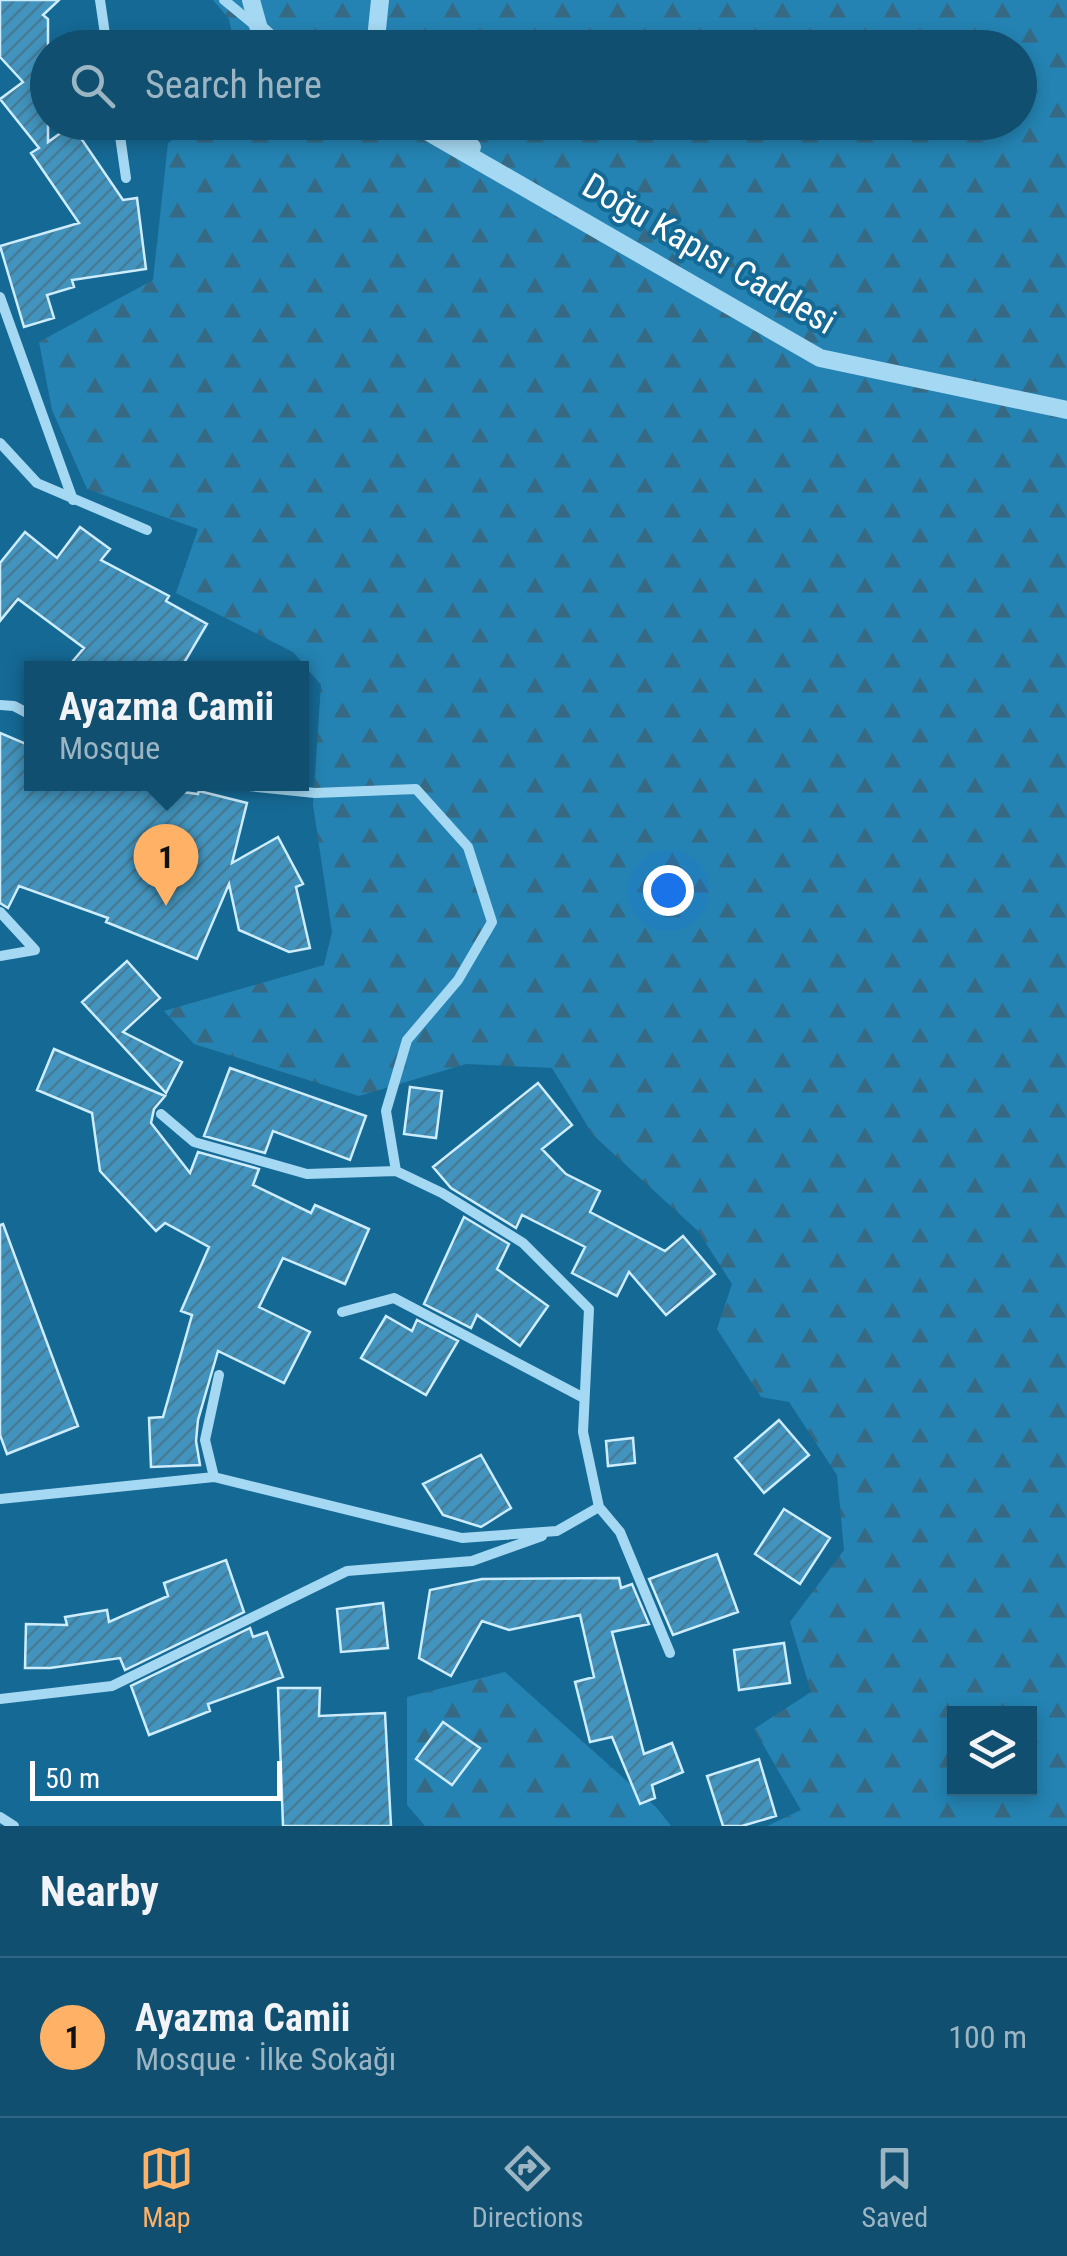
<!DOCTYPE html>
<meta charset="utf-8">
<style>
:root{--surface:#104f70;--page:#195675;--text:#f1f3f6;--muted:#9cb5c3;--line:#306683;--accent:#ffb166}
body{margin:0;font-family:"Roboto Condensed",sans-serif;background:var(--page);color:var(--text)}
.controls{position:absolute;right:30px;bottom:30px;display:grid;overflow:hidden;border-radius:0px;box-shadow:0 5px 15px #0003}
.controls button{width:90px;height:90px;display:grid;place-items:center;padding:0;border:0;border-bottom:2px solid var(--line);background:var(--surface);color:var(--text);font:50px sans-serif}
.scale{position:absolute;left:30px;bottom:25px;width:252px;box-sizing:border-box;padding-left:10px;border:5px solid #fff;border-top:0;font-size:28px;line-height:35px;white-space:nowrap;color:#fff;-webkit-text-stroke:8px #156995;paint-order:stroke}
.you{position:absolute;left:668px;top:890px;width:35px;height:35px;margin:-25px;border:8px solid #fff;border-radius:50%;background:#1a73e8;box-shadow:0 0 0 15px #1a73e833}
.badge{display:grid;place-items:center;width:65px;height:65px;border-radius:50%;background:var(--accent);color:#111;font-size:32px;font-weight:700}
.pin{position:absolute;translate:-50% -82px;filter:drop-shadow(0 2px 5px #0008)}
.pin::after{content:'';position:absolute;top:52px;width:35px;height:30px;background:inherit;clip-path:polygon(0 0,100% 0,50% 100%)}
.popup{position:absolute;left:24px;top:661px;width:285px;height:130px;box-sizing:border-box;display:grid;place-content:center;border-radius:0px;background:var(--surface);filter:drop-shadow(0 2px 8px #0005);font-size:32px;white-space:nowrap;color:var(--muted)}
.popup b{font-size:38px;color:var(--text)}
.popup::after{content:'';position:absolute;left:50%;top:100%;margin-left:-20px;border:20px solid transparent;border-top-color:var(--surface)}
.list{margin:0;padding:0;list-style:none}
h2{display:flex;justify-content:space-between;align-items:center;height:130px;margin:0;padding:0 40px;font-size:42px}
h2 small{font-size:32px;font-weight:400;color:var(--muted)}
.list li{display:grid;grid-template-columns:65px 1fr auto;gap:30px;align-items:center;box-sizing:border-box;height:160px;padding:0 40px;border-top:2px solid var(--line)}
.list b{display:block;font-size:38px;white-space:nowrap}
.list p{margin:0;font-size:32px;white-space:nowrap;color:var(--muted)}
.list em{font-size:32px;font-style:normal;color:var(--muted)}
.icon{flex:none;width:55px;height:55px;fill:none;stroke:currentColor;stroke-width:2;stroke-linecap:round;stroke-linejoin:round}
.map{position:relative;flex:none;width:1067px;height:1826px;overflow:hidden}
.search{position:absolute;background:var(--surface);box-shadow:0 5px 15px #0003;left:30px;right:30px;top:30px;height:110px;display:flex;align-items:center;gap:25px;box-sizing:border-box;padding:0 35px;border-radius:55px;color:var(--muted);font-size:38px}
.sheet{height:290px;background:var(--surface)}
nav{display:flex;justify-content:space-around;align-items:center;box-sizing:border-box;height:140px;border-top:2px solid var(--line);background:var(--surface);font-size:28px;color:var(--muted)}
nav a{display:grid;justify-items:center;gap:5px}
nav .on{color:var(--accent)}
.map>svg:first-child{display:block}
.forest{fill:url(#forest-firs);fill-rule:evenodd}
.building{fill:url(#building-hatch);stroke:#cdedfc;stroke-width:2.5}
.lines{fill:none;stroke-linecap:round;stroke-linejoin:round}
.minor{stroke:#a5d8f2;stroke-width:10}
.tertiary{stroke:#a5d8f2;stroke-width:18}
.labels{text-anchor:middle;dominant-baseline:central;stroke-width:8;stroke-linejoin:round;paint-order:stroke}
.street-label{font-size:35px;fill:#fff;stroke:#156995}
</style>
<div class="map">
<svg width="1067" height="1826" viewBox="0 0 1067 1826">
<defs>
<pattern id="forest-firs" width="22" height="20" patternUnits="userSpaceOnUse" patternTransform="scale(2.5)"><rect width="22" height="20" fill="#2483b2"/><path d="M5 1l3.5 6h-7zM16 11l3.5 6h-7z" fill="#366a84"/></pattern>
<pattern id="building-hatch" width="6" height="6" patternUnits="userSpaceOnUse" patternTransform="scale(2.5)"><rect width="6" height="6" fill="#4294be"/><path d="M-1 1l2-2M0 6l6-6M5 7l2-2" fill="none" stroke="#467b96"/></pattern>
</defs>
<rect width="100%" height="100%" fill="#156995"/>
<path class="forest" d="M213,0H1067V1826H767L801,1810L754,1729L811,1692L790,1622L844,1550L837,1475L789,1402L761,1397L717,1329L732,1284L698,1231L593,1135L552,1068L466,1064L359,1096L194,1044L164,1011L324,965L332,932L313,805L321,685L293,652L176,593L198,529L87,489L52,410L39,342L153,280L168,143L196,123L1020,122V48L235,47L229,19ZM954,1714H1030V1788H954Z
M505,1672L657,1808L671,1826H425L407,1805V1697Z"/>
<path class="building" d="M0,0H59L43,15L48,19V142L72,125L123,200L137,198L146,269L72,280L74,287L47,295L54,318L24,327L0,246L79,223L31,153L39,148L0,99L23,82L0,57Z
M80,527L110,549L101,560L169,596L166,601L207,624L181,668H67L84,648L18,599L0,621V563L25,532L57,558Z
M0,733L31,746V784H123L198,794L199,791L247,803L232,863L278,837L303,884L296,887L310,948L289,952L239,930L229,884L197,959L106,922L108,918L19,886L8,908L0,903Z
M127,961L160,998L123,1032L182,1062L166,1093L82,1002Z
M54,1049L165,1096L154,1109L151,1123L190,1173L198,1152L259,1169L253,1185L311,1213L315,1205L369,1229L345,1284L283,1258L259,1307L310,1332L284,1383L218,1351L198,1420L196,1441L200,1465L151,1467L149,1418L163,1417L192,1315L181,1311L209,1247L165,1223L156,1231L100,1171L92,1113L37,1090Z
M230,1068L366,1116L350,1160L273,1131L265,1153L204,1136Z
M538,1083L572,1125L542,1149L566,1174L600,1191L590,1212L665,1251L683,1236L715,1274L666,1315L629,1272L617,1296L572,1273L585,1247L522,1215L516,1228L451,1188L433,1167Z
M410,1087L442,1091L436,1138L404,1134Z
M464,1217L509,1244L497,1269L548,1306L520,1346L477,1315L471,1328L424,1304Z
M3,1224L78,1426L7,1454L0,1435V1225Z
M386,1316L412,1331L417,1320L458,1341L426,1395L361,1358Z
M779,1420L809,1455L764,1493L735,1458Z
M633,1438L635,1463L608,1466L606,1441Z
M481,1455L511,1508L481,1527L443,1515L423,1484Z
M784,1509L830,1538L800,1584L755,1554Z
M717,1554L738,1612L673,1635L649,1579Z
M226,1560L244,1612L125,1670L120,1658L50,1668H25L26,1624L67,1625L65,1617L107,1610L109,1622L168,1596L164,1583Z
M619,1578L621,1588L632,1584L649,1624L612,1632L644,1754L672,1743L683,1772L652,1785L655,1798L640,1804L612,1737L590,1742L575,1682L594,1677L580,1615L509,1630L482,1621L451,1676L419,1658L430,1590L482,1579Z
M383,1603L388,1648L341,1652L337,1609Z
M250,1628L253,1637L267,1632L283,1677L208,1704L210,1711L149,1735L131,1686Z
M784,1643L790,1683L739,1690L734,1650Z
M278,1688H320L319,1716L385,1713L391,1826H283Z
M443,1722L480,1748L452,1785L416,1759Z
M759,1759L776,1816L742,1826H723L707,1776Z"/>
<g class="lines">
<path class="minor" d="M100,0L107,48
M224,0L258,28
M118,122L126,178
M0,297L73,500
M0,443L37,483L147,530
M0,705L14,706L31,715
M229,784L315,793L416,789L468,847L492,922L458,980L407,1040L386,1111L396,1171
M0,912L35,950
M0,956L35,950
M342,1312L394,1298L582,1397
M214,1477L205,1440L219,1375
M0,1499L214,1477L462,1538L557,1531L599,1507L583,1432L589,1309L523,1243L442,1193L396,1171L307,1174L194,1142L161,1114
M599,1507L620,1532L670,1653
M0,1699L112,1686L347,1571L472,1561L542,1536
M0,1817L14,1826"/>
<path class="tertiary" d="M251,0L259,29L280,48
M379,48L376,39L380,0
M411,122L820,358L1067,410
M443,122L472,147"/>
</g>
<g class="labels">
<g class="street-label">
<text transform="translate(709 254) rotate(30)">Doğu Kapısı Caddesi</text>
</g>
</g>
</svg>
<div class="controls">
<button><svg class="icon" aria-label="layers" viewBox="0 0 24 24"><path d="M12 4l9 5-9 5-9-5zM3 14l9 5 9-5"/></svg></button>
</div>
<div class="scale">50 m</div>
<div class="you"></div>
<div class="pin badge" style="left:166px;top:906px">1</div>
<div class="popup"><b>Ayazma Camii</b>Mosque</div>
<div class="search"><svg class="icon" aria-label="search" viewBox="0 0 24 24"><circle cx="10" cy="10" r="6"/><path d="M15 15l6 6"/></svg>Search here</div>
</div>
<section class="sheet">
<h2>Nearby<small></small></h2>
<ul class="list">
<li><span class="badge">1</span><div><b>Ayazma Camii</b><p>Mosque · İlke Sokağı</p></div><em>100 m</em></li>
</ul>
</section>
<nav>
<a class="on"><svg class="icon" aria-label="map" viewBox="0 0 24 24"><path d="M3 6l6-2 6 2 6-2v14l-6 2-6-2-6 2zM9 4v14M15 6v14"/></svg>Map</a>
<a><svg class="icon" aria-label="directions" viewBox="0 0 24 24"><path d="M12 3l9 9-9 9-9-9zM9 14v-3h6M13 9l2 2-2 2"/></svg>Directions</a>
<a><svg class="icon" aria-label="saved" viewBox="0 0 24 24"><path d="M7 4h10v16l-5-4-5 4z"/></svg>Saved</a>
</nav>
